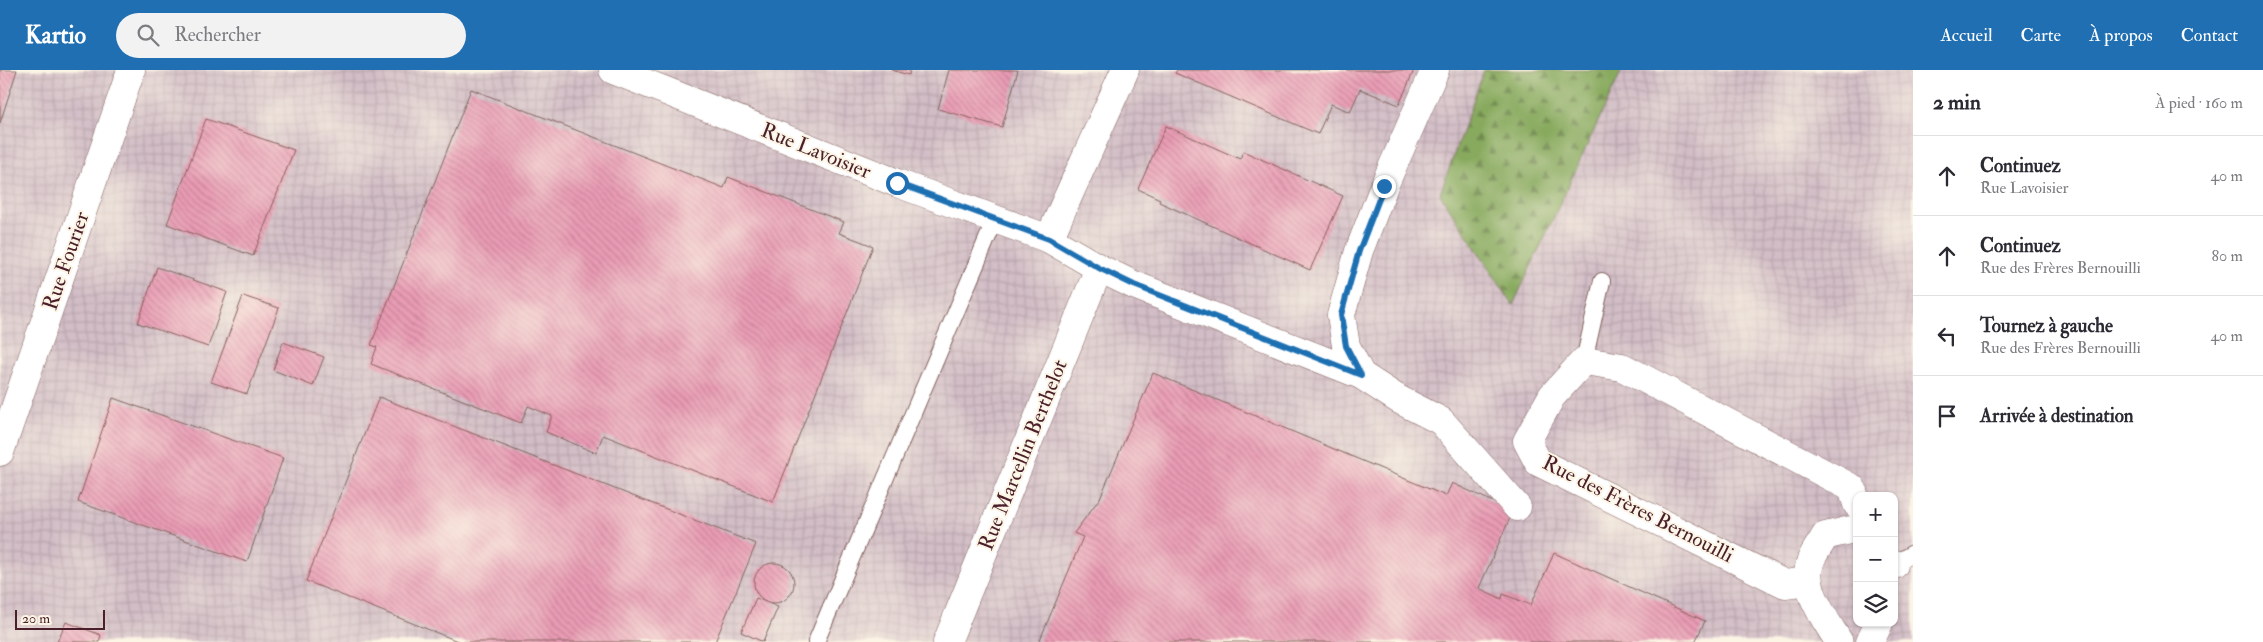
<!DOCTYPE html>
<html lang="fr">
<meta charset="utf-8">
<style>
:root{--surface:#fff;--page:#f2f2f3;--text:#2b2b33;--muted:#7c7c81;--line:#e1e1e2;--accent:#1f6fb2}
body{margin:0;font-family:"IM FELL Double Pica",serif;background:var(--page);color:var(--text)}
.controls{position:absolute;right:15px;bottom:15px;display:grid;overflow:hidden;border-radius:10px;box-shadow:0 1px 4px #0004}
.controls button{width:45px;height:45px;display:grid;place-items:center;padding:0;border:0;border-bottom:1px solid var(--line);background:var(--surface);color:var(--text);font:25px sans-serif}
.scale{position:absolute;left:15px;bottom:12px;width:90px;box-sizing:border-box;padding-left:5px;border:2px solid #4a1f2b;border-top:0;font-size:14px;line-height:18px;white-space:nowrap;color:#4a1f2b;-webkit-text-stroke:4px #fcf5e5;paint-order:stroke}
.stop{position:absolute;width:15px;height:15px;margin:-11px;border:4px solid #1f6fb2;border-radius:50%;background:#fff}
.stop.end{background:#1f6fb2;border-color:#fff;box-shadow:0 1px 5px #0008}
.list{margin:0;padding:0;list-style:none}
h2{display:flex;justify-content:space-between;align-items:center;height:65px;margin:0;padding:0 20px;font-size:21px}
h2 small{font-size:16px;font-weight:400;color:var(--muted)}
.list li{display:grid;grid-template-columns:32px 1fr auto;gap:15px;align-items:center;box-sizing:border-box;height:80px;padding:0 20px;border-top:1px solid var(--line)}
.list b{display:block;font-size:19px;white-space:nowrap}
.list p{margin:0;font-size:16px;white-space:nowrap;color:var(--muted)}
.list em{font-size:16px;font-style:normal;color:var(--muted)}
.icon{flex:none;width:28px;height:28px;fill:none;stroke:currentColor;stroke-width:2;stroke-linecap:round;stroke-linejoin:round}
.map{position:relative;flex:none;width:1913px;height:572px;overflow:hidden}
header{display:flex;align-items:center;gap:30px;box-sizing:border-box;height:70px;padding:0 25px;background:var(--accent);color:#fff}
header strong{font-size:24px}
nav{display:flex;gap:28px;margin-inline-start:auto;font-size:18px}
.search{width:350px;height:45px;background:var(--page);display:flex;align-items:center;gap:12px;box-sizing:border-box;padding:0 18px;border-radius:28px;color:var(--muted);font-size:19px}
main{display:flex}
aside{flex:1;background:var(--surface)}
.map>svg:first-child{display:block}
.industrial{fill:url(#industrial-grid);fill-rule:evenodd}
.forest{fill:url(#forest-firs);stroke:#696445}
.building{fill:url(#building-back-hatch)}
.lines{fill:none;stroke-linecap:round;stroke-linejoin:round}
.lane-casing{stroke:#84625e;stroke-width:18}
.street-casing{stroke:#84625e;stroke-width:29}
.lane{stroke:#fff;stroke-width:16}
.street{stroke:#fff;stroke-width:28}
.route{stroke:#1f6fb2;stroke-width:6}
.labels{text-anchor:middle;dominant-baseline:central;stroke-width:4;stroke-linejoin:round;paint-order:stroke}
.street-label{font-size:21px;fill:#4a1f2b;stroke:#fcf5e5}
</style>
<header>
<strong>Kartio</strong>
<div class="search"><svg class="icon" aria-label="search" viewBox="0 0 24 24"><circle cx="10" cy="10" r="6"/><path d="M15 15l6 6"/></svg>Rechercher</div>
<nav><a>Accueil</a><a>Carte</a><a>À propos</a><a>Contact</a></nav>
</header>
<main>
<div class="map">
<svg width="1913" height="572" viewBox="0 0 1913 572">
<defs>
<pattern id="industrial-grid" width="8" height="8" patternUnits="userSpaceOnUse" patternTransform="scale(1.25)"><rect width="8" height="8" fill="#d2bdc6"/><path d="M0 4h8M4 0v8" fill="none" stroke="#b6a2aa"/></pattern>
<pattern id="forest-firs" width="22" height="20" patternUnits="userSpaceOnUse" patternTransform="scale(1.25)"><rect width="22" height="20" fill="#88aa5f"/><path d="M5 1l3.5 6h-7zM16 11l3.5 6h-7z" fill="#718a4f"/></pattern>
<pattern id="building-back-hatch" width="6" height="6" patternUnits="userSpaceOnUse" patternTransform="scale(1.25)"><rect width="6" height="6" fill="#ea9cb5"/><path d="M-1 5l2 2M0 0l6 6M5-1l2 2" fill="none" stroke="#c07f93"/></pattern>
</defs>
<rect width="100%" height="100%" fill="#fcf5e5"/>
<filter id="ink" filterUnits="userSpaceOnUse"><feTurbulence type="fractalNoise" baseFrequency=".02" numOctaves="2"/><feDisplacementMap in="SourceGraphic" scale="10" xChannelSelector="R" yChannelSelector="G"/><feConvolveMatrix kernelMatrix="1 2 1 2 8 2 1 2 1" color-interpolation-filters="sRGB"/></filter>
<filter id="wash" filterUnits="userSpaceOnUse"><feTurbulence type="fractalNoise" baseFrequency=".0096" numOctaves="4" result="noise"/><feDisplacementMap in="SourceGraphic" scale="20" xChannelSelector="R" yChannelSelector="G"/><feGaussianBlur stdDeviation="1.12" result="paint"/><feColorMatrix in="noise" values="0 0 0 0 0 0 0 0 0 0 0 0 0 0 0 0 0 1.4 0 .05"/><feComposite in="paint" operator="in"/></filter>
<g filter="url(#wash)">
<rect width="100%" height="100%" fill="#efdfbe"/>
<path class="industrial" d="M0,0H1484L1440,124L1513,235L1622,0H1913V572H0ZM1857,426H1894V553H1857Z"/>
<path class="forest" d="M1484,0H1622L1513,235L1440,124Z"/>
<g id="blocks">
<path class="building" d="M0,0H17L0,53Z
M891,0H910L909,5Z
M949,0H1018L1002,57L938,39Z
M1177,0H1414L1399,35L1360,19L1350,42L1331,34L1318,64L1175,3Z
M471,19L724,118L728,107L844,152L839,163L873,176L773,432L603,365L596,383L546,362L552,346L528,336L521,353L371,294L377,277L371,275Z
M206,49L294,80L253,186L167,154Z
M1166,56L1240,89L1243,81L1343,126L1310,200L1159,132L1160,129L1138,119Z
M157,197L227,222L208,277L138,253Z
M243,226L279,238L247,324L211,312Z
M283,272L324,287L313,316L273,300Z
M1153,303L1446,426L1452,413L1513,441L1479,518L1502,529L1503,524L1531,535L1554,483L1705,551L1695,572H1039L1083,467L1074,463L1100,428Z
M379,327L756,474L715,572H460L306,511Z
M113,328L283,388L247,492L78,432Z
M754 513a20 20 0 1 1 40 0a20 20 0 1 1-40 0Z
M756,528L778,537L763,572L741,562Z
M66,552L101,565L99,572H57Z"/>
</g>
</g>
<g filter="url(#ink)">
<use href="#blocks" fill-opacity="0" stroke="#84625e" stroke-width="1"/>
<g class="lines">
<g class="lane-casing">
<path id="lane" d="M1584,291L1602,211
M1894,494L1913,483
M816,572L995,150"/>
</g>
<g class="street-casing">
<path id="street" d="M613,0L897,113L1049,169L1099,198L1134,215L1361,305
M1435,0L1384,116L1359,181L1341,245L1346,276L1361,305L1398,329L1441,351L1517,437
M1049,169L1125,0
M0,382L131,0
M1894,494V495
M1808,511L1785,514L1538,392L1527,371L1552,326L1584,291L1622,297L1852,418L1857,434
M947,572L1099,198
M1839,572C1826,550 1800,517 1811,490C1814,482 1821,474 1825,466L1850,460H1857
M1870,572L1879,553"/>
</g>
<use href="#lane" class="lane"/>
<use href="#street" class="street"/>
</g>
</g>
<g class="lines" filter="url(#ink)">
<path class="route" d="M897,113L1049,169L1099,198L1134,215L1361,305L1346,276L1341,245L1359,181L1384,116"/>
</g>
<g class="labels">
<g class="street-label">
<text transform="translate(816 81) rotate(22)">Rue Lavoisier</text>
<text transform="translate(66 191) rotate(-71)">Rue Fourier</text>
<text transform="translate(1023 385) rotate(-68)">Rue Marcellin Berthelot</text>
<text transform="translate(1638 439) rotate(27)">Rue des Frères Bernouilli</text>
</g>
</g>
</svg>
<div class="controls">
<button>+</button>
<button>−</button>
<button><svg class="icon" aria-label="layers" viewBox="0 0 24 24"><path d="M12 4l9 5-9 5-9-5zM3 14l9 5 9-5"/></svg></button>
</div>
<div class="scale">20 m</div>
<div class="stop" style="left:897px;top:113px"></div>
<div class="stop end" style="left:1384px;top:116px"></div>
</div>
<aside>
<h2>2 min<small>À pied · 160 m</small></h2>
<ul class="list">
<li><svg class="icon" aria-label="ahead" viewBox="0 0 24 24"><path d="M12 20V5M6 11l6-6 6 6"/></svg><div><b>Continuez</b><p>Rue Lavoisier</p></div><em>40 m</em></li>
<li><svg class="icon" aria-label="ahead" viewBox="0 0 24 24"><path d="M12 20V5M6 11l6-6 6 6"/></svg><div><b>Continuez</b><p>Rue des Frères Bernouilli</p></div><em>80 m</em></li>
<li><svg class="icon" aria-label="left" viewBox="0 0 24 24"><path d="M17 20v-9H6M10 6l-5 5 5 5"/></svg><div><b>Tournez à gauche</b><p>Rue des Frères Bernouilli</p></div><em>40 m</em></li>
<li><svg class="icon" aria-label="arrive" viewBox="0 0 24 24"><path d="M6 21V4h12l-3 4 3 4H6"/></svg><div><b>Arrivée à destination</b></div></li>
</ul>
</aside>
</main>
